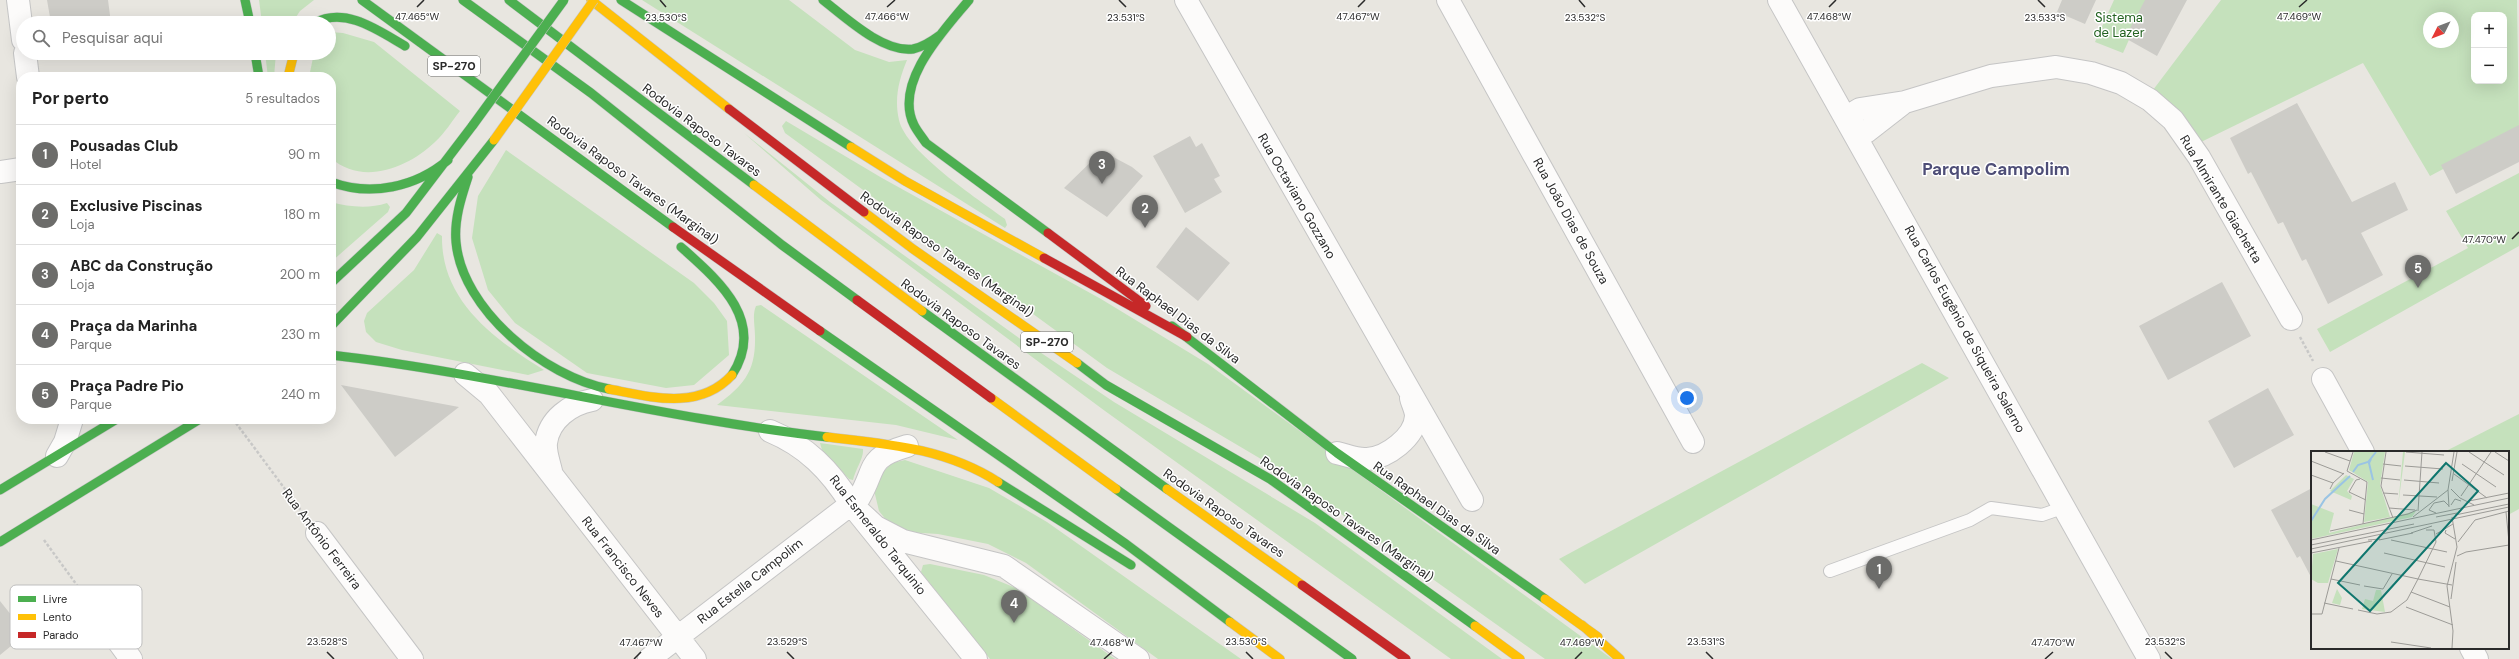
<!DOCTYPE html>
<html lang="pt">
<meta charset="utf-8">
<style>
:root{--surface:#fff;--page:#f2f2f2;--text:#222;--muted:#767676;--line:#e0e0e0;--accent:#6c6c6a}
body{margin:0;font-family:"DM Sans",sans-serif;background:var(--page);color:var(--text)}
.controls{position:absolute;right:12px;top:12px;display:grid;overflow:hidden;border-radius:8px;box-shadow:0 4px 16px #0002}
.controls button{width:36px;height:36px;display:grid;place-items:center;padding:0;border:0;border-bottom:1px solid var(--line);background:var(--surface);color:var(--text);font:20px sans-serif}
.compass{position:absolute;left:2423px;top:12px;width:36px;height:36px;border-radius:50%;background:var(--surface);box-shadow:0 4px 16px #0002;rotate:228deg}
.you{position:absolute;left:1687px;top:398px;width:14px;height:14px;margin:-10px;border:3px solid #fff;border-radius:50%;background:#1a73e8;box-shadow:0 0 0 6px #1a73e833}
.badge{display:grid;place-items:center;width:26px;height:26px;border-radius:50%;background:var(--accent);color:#fff;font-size:13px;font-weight:700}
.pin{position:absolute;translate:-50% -33px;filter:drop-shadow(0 1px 2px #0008)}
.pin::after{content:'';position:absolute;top:21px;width:14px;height:12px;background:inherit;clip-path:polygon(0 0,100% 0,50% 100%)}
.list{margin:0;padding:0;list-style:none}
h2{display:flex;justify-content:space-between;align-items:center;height:52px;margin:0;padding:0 16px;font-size:17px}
h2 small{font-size:13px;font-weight:400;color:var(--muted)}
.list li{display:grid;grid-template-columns:26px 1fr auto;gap:12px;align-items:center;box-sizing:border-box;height:60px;padding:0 16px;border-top:1px solid var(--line)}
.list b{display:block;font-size:15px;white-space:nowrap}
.list p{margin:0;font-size:13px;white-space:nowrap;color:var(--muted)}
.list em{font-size:13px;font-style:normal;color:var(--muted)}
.icon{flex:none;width:22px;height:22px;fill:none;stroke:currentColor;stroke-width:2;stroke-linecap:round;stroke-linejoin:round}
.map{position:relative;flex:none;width:2519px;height:659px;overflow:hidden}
.search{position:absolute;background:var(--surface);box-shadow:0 4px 16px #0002;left:16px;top:16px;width:320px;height:44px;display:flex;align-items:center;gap:10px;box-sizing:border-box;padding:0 14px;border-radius:22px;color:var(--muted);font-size:15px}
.panel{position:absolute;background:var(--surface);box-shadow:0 4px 16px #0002;left:16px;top:72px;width:320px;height:352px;border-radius:16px}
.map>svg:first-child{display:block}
.green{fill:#c5e1bc;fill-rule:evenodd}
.building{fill:#cdccc7}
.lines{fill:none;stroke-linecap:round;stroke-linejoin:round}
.lane-casing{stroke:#c5c5c5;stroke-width:14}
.street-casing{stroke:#c5c5c5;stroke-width:24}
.fast-casing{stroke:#c5c5c5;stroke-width:10}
.slow-casing{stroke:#c5c5c5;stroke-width:10}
.jam-casing{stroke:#c5c5c5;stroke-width:10}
.path{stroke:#c8c8c7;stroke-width:2.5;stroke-dasharray:3 2;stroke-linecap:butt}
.lane{stroke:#fcfbfa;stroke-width:12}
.street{stroke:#fcfbfa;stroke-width:22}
.fast{stroke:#4caf50;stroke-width:9}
.slow{stroke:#ffc107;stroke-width:9}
.jam{stroke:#c62828;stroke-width:9}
.fast-bridge-casing{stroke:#c5c5c5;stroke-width:10;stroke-linecap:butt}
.slow-bridge-casing{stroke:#c5c5c5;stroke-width:10;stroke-linecap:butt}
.fast-bridge{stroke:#4caf50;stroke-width:9}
.slow-bridge{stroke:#ffc107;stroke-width:9}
.ticks{fill:none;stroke:#2a2a2a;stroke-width:1.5}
.labels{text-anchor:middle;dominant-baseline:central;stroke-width:3;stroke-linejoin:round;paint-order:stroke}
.shield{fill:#fff;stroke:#6a6a6a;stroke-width:1}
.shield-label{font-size:12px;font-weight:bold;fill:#2a2a2a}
.park-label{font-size:13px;fill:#226220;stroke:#fff}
.street-label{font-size:13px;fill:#2a2a2a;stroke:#fff}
.district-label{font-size:17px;font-weight:bold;fill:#4e4e77;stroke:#fff}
.inset-river{fill:none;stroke:#9ac4e4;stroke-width:2}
.inset-road{fill:none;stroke:#9c9b97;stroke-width:1}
.view{fill:#0f766e;fill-opacity:0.15;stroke:#0f766e;stroke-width:2}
.inset-edge{fill:none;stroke:#2a2a2a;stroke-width:2}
.key{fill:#fff;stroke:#bfbfbf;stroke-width:1}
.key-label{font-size:11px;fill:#2a2a2a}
.ticks-label{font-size:10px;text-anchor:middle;fill:#2a2a2a;stroke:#fff;stroke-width:3;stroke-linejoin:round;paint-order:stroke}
</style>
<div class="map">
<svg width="2519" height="659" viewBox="0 0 2519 659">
<rect width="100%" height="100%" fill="#e8e6e0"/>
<path class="green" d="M259,0H314L300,11L292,23H262Z
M642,0H789L855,50L889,62L907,60C899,79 894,99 899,120C906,152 978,199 1005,219L1007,225L1005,228Z
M2114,0H2147L2123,53L2095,42Z
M2221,0H2517L2519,129L2430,176L2363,63L2199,143L2153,90ZM2474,15H2504V81H2474ZM2429,18H2453V42H2429Z
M330,32L343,33L374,42L460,111C452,121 445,133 435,142C408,168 362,186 331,158V77H309L314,53H329Z
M265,53H276L274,77H268Z
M786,121L882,178L1101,299L1208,364L1612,659H1545L1278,469L1107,368L785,133L782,126Z
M744,133L830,202L1019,338L1114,402L1315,523L1502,659H1451L1105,411L821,200Z
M506,150L694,283L714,303L727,321L729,355L694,385L666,388L587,373L515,323L488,290L472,238L478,196Z
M2519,173V246L2330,352L2317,329L2468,248L2446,211Z
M331,202C349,207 369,209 387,203L390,207L388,212L331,262Z
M437,233L442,236C441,301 494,339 544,370L528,375L402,350L376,342L366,332L364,321L367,313L414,270Z
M761,305L958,440L896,425L717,405C744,385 756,371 755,336C755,326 752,315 756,306Z
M1922,363L1949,378L1585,584L1559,559Z
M2519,414V509L2508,515V452H2444Z
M820,443L863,449C864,458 855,470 853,480L849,479L822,450Z
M905,460L989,488L1047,522L1241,659H1158L1026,563L988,544L938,534L906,532L891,526L879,511L874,490L883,472L892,463Z
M930,564L984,575L1016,588L1115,659H990L921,572L923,565Z"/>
<path class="building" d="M47,0H108L111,23H51Z
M2062,0H2096L2085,24L2057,12Z
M2145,0H2187L2157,56L2125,38Z
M2297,103L2352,202L2395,182L2408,210L2361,233L2383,275L2328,304L2306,259L2302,261L2283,222L2278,224L2251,172L2248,174L2230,138Z
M2519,125V162L2456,194L2441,165Z
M1190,136L1196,147L1202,143L1220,176L1214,179L1222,192L1185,213L1153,156Z
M1102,151L1132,167L1143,176L1107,217L1064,188Z
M1186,227L1230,263L1198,301L1156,267Z
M2222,282L2251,336L2168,380L2139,326Z
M341,385L459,407L395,457Z
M2268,388L2294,435L2234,468L2208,421Z
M2312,488V579L2300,556L2297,558L2271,510Z
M0,601L20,626L16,629L22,637L0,655Z"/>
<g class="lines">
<g class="lane-casing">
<path id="lane" d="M1830,571L1970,520L1991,508L2042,515L2065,507"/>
</g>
<g class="street-casing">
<path id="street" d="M18,0L23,40
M1186,0L1472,500
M1448,0L1693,442
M1779,0L2149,659
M25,53L28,77
M1849,123L1855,112L1860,109L1905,102L1991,76L2056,67L2091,73L2121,83L2150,100L2173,120L2199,157L2291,319
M1853,130L1866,132L1902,104
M0,172L21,169
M465,374L489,394L695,659
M2323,379L2363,452
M770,431C806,446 830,470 851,504L976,659
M1337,453C1346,455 1357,460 1367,459C1387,458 1415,437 1416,416C1416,410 1412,403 1411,398
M57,456L65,442L72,419
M551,471C549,462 545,452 546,443C549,419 571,404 592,400
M851,504L876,527L903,541L1004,566L1138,659
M317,533L412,659
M110,630L131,659
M2471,648L2477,659
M649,659L859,498C877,467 866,458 907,446"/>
</g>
<g class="fast-casing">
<path id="fast" d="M245,0L250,23
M362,0L673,227
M463,0L591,93L782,245L857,300
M509,0L754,185
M621,0L851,147
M823,0C845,17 883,53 913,49C923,47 932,41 940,35
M969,0C944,30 893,83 914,125C917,131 922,137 926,143L1048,233
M315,23C345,6 379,31 405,46
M255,53L259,77
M468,177C461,198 454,220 456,242C462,310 545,377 609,389
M331,182C371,197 416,187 448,160
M681,247C718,280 767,321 732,375
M331,283L406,213L473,125
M922,311L1167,489
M331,326L417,237L494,140
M1172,326L1337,453L1545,599
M820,331L1126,544L1230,622
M331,355C497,374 660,418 827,437
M1077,363L1106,385L1270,479L1475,626
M998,482L1131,565
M1116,489L1352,659
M0,490L117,419
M0,542L200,419"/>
</g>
<g class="slow-casing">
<path id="slow" d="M591,0L729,109
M288,77L294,53
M851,147L905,181L1044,258
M754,185L922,311
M864,212L913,249L1077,363
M609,389C651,397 699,411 732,375
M991,398L1116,489
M827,437C887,444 945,448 998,482
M1167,489L1302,585
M1545,599L1598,637
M1230,622L1280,659
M1582,625L1620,659
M1475,626L1520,659"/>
</g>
<g class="jam-casing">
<path id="jam" d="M729,109L864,212
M673,227L820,331
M1048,233L1146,306
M1044,258L1187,337
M857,300L991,398
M1302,585L1406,659"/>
</g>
<path class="path" d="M2300,337L2313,361
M233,419L305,516
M44,540L98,614"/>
<use href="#lane" class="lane"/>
<use href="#street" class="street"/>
<use href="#fast" class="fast"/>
<use href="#slow" class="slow"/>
<use href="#jam" class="jam"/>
<g class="fast-bridge-casing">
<path id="fast-bridge" d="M473,125L564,0"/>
</g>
<g class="slow-bridge-casing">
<path id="slow-bridge" d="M494,140L594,0"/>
</g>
<use href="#fast-bridge" class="fast-bridge"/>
<use href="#slow-bridge" class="slow-bridge"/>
</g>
<path class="ticks" d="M660,0L666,7M1119,0L1126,7M1579,0L1585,7M2038,0L2045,7M417,7L424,0M887,7L895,0M1358,7L1365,0M1829,7L1836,0M2299,7L2307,0M2512,239L2519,232M327,652L334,659M787,652L794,659M1246,652L1253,659M1706,652L1713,659M2165,652L2172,659M634,659L641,652M1104,659L1112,652M1575,659L1582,652M2045,659L2053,652"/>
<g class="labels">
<g class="shield">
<rect x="428" y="56" width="52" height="20" rx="3"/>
<rect x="1021" y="332" width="52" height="20" rx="3"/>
</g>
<g class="shield-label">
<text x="454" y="66">SP-270</text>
<text x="1047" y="342">SP-270</text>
</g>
<g class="park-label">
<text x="2119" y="17">Sistema<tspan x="2119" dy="15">de Lazer</tspan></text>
</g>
<g class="street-label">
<text transform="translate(702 130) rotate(37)">Rodovia Raposo Tavares</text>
<text transform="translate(633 180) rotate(36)">Rodovia Raposo Tavares (Marginal)</text>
<text transform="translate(1297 196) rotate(60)">Rua Octaviano Gozzano</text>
<text transform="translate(2221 199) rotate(59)">Rua Almirante Giachetta</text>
<text transform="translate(1571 221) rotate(61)">Rua João Dias de Souza</text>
<text transform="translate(947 254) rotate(35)">Rodovia Raposo Tavares (Marginal)</text>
<text transform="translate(1178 315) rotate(37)">Rua Raphael Dias da Silva</text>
<text transform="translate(961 324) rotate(36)">Rodovia Raposo Tavares</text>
<text transform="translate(1965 329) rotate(61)">Rua Carlos Eugênio de Siqueira Salerno</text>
<text transform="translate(1437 508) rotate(35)">Rua Raphael Dias da Silva</text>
<text transform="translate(1224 513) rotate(35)">Rodovia Raposo Tavares</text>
<text transform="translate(1347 519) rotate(35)">Rodovia Raposo Tavares (Marginal)</text>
<text transform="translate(878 535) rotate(52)">Rua Esmeraldo Tarquinio</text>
<text transform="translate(322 539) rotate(53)">Rua Antônio Ferreira</text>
<text transform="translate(623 567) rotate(52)">Rua Francisco Neves</text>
<text transform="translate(750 581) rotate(-38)">Rua Estella Campolim</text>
</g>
<g class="district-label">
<text x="1996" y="169">Parque Campolim</text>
</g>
</g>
<g transform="translate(2311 451)">
<rect width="198" height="198" fill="#e8e6e0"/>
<path d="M43,1H74L69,34L79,66L53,71L57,31L38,19ZM92,1H94L87,56ZM35,24L43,28L36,40L41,45L40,49L19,40ZM0,53L23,62L18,82L105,60L101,66L0,88ZM27,98L17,132H7L0,128L2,103ZM26,138L31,147L29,154L21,152ZM65,139H70L74,161L51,158L54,148L62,150Z" fill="#c5e1bc"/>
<path class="inset-river" d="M60,8L58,12L62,29M42,21L47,14L57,11L65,1M0,70L14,48L39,25"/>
<path class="inset-road" d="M14,1L39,10M75,1L70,35L82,67M95,1L133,4M158,1L193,24M184,1L198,10M0,10L33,23M72,13L90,15M151,13L185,36M94,15L132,18M36,20L56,31L52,73M36,20L42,1M143,23L176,47M0,24L22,32M70,27L89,29M49,28L45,29L38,41L55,49M93,29L128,32M141,30L146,1M19,38L22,32L33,22M140,38L149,47L163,54M72,42L87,43M92,44L126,46M150,45L180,1M158,50L198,42M140,54L144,48L150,50M138,56L137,39L143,1M78,57L104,59M38,59L53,63M107,60L111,1M195,61L198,91M125,62L118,59L123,52L133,50L138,55M144,64L198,53M102,66L137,39M125,66L146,62M141,66L146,96L136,135L142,180L141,197M115,79H123L125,91L107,128L141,134M135,79L134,82L144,88M19,80L97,63L106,59M100,82L121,75M125,83L142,73M0,89L198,47M57,89L69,88M68,89L102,82M80,89L136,101M147,91L164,69L198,60M0,94L103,73M0,98L198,56M0,102L61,90M73,102L134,116M146,105L155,101L198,94M25,110L107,128L96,149L80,161L66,163L47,159M20,128L49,134M53,135L72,138L81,123M100,141L139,156M140,148L145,111M13,152L42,158M95,156L142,174M0,163H11L28,97M80,191L120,197"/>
<path class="view" d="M135,12L167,40L59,160L27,132Z"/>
<rect width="198" height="198" class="inset-edge"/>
</g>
<rect x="10" y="585" width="132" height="64" rx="6" class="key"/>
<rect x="18" y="596" width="18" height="6" fill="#4caf50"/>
<rect x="18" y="614" width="18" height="6" fill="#ffc107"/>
<rect x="18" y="632" width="18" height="6" fill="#c62828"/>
<g class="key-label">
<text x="43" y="603">Livre</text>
<text x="43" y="621">Lento</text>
<text x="43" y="639">Parado</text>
</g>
<g class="ticks-label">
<text x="417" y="20">47.465°W</text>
<text x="887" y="20">47.466°W</text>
<text x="1358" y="20">47.467°W</text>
<text x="1829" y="20">47.468°W</text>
<text x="2299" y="20">47.469°W</text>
<text x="666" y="21">23.530°S</text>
<text x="1126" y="21">23.531°S</text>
<text x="1585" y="21">23.532°S</text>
<text x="2045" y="21">23.533°S</text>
<text x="2484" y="243">47.470°W</text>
<text x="327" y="645">23.528°S</text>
<text x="787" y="645">23.529°S</text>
<text x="1246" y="645">23.530°S</text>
<text x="1706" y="645">23.531°S</text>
<text x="2165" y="645">23.532°S</text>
<text x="641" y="646">47.467°W</text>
<text x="1112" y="646">47.468°W</text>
<text x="1582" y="646">47.469°W</text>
<text x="2053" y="646">47.470°W</text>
</g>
</svg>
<div class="controls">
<button>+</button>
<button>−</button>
</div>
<svg class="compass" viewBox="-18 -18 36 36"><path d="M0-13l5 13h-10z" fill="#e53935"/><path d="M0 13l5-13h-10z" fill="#767676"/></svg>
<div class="you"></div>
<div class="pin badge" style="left:1879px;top:589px">1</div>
<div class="pin badge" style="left:1145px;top:228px">2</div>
<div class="pin badge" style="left:1102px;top:184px">3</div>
<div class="pin badge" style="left:1014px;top:623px">4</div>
<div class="pin badge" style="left:2418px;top:288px">5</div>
<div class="search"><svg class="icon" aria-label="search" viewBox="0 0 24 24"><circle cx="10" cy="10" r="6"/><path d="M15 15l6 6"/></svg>Pesquisar aqui</div>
<section class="panel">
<h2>Por perto<small>5 resultados</small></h2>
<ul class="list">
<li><span class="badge">1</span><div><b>Pousadas Club</b><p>Hotel</p></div><em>90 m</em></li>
<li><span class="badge">2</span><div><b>Exclusive Piscinas</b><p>Loja</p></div><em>180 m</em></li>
<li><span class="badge">3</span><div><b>ABC da Construção</b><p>Loja</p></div><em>200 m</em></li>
<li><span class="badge">4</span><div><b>Praça da Marinha</b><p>Parque</p></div><em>230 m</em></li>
<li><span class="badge">5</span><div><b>Praça Padre Pio</b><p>Parque</p></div><em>240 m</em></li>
</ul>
</section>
</div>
